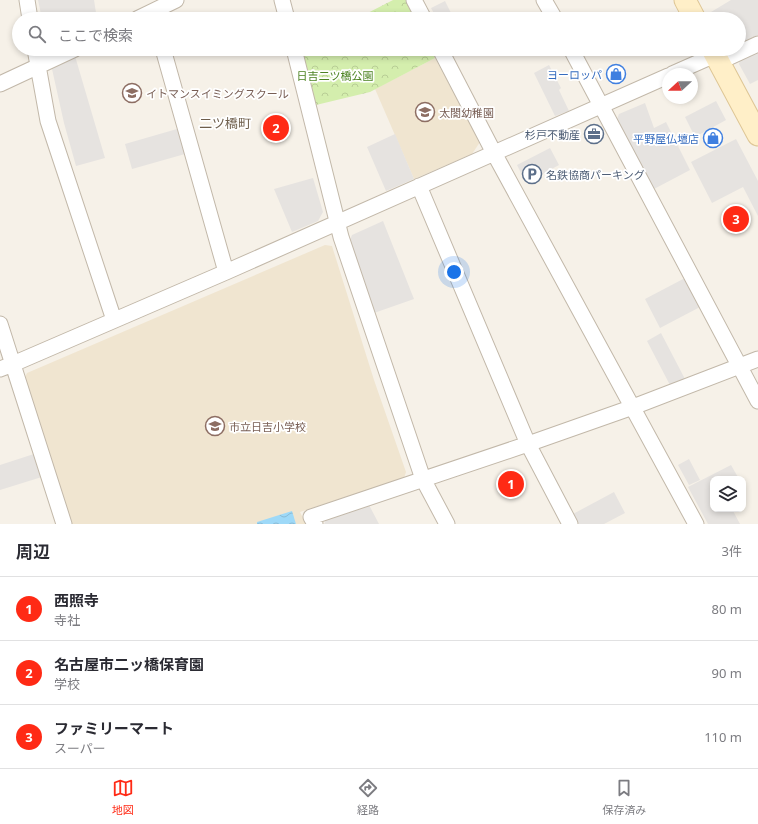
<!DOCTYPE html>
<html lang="ja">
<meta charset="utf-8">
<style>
:root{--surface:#fff;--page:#f7f7f7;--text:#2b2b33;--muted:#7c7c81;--line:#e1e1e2;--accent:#ff2a15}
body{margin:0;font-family:"Noto Sans","Noto Sans JP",sans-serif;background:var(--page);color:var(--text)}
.controls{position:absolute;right:12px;bottom:12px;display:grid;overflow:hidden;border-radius:8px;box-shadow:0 2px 6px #0003}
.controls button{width:36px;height:36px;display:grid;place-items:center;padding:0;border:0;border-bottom:1px solid var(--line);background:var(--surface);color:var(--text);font:20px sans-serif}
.compass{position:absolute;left:662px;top:68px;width:36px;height:36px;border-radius:50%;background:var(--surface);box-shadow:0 2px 6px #0003;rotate:249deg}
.you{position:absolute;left:454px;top:272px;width:14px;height:14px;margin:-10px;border:3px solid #fff;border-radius:50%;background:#1a73e8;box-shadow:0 0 0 6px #1a73e833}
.badge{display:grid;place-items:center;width:26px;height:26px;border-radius:50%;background:var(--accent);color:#fff;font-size:13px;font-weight:700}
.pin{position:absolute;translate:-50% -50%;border:2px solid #fff;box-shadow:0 1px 4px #0006}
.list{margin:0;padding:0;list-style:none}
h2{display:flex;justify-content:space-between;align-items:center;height:52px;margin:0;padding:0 16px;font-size:17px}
h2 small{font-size:13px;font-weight:400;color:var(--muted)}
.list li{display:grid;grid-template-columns:26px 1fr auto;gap:12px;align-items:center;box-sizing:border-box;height:64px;padding:0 16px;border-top:1px solid var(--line)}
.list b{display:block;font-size:15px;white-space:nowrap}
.list p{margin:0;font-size:13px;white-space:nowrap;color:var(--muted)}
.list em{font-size:13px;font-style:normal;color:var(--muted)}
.icon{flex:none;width:22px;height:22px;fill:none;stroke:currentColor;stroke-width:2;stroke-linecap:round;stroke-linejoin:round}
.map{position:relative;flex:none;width:758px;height:524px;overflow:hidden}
.search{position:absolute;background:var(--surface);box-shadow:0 2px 6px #0003;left:12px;right:12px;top:12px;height:44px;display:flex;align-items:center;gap:10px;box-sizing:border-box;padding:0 14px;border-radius:22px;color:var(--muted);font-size:15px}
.sheet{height:244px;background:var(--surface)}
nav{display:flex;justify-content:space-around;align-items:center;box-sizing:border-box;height:56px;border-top:1px solid var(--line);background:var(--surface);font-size:11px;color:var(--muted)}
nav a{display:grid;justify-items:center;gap:2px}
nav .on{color:var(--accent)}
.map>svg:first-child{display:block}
.education{fill:#f0e5d0}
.forest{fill:url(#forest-crowns)}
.parking{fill:#e6e3e0}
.water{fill:url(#water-waves)}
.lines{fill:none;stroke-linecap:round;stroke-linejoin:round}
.street-casing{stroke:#c2b8a9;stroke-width:17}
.secondary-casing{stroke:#dec695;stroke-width:23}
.street{stroke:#fff;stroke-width:15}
.secondary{stroke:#ffefc8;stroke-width:21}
.labels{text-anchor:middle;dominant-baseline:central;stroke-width:3.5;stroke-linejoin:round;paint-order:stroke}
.shop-label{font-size:11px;fill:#366cbe;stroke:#fff;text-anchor:end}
.park-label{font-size:11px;fill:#4c8322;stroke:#fff}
.education-label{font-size:11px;fill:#785e54;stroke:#fff;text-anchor:start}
.service-label{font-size:11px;fill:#4e5e75;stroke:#fff;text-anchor:end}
.quarter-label{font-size:13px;fill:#6e5e4b;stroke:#fff}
</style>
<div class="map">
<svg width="758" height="524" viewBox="0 0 758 524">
<defs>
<pattern id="forest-crowns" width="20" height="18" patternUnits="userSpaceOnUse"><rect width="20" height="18" fill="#d4eead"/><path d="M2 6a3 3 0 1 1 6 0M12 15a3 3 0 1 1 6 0" fill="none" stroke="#b8cd95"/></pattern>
<pattern id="water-waves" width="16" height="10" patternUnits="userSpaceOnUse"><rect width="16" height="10" fill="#9ed9f8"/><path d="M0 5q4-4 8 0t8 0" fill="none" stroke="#8abbd5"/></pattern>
</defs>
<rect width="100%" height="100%" fill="#f6f1e8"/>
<path class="education" d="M435,58L480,142L472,154L414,179L375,89Z
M325,245L332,246L374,380L406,472L404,478L300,512L306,524H72L25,377L27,373Z"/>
<path class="forest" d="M393,0H406L415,19H356Z
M302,49H431L435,58L370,92L316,105Z"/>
<path class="parking" d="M38,0H94L97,19H42Z
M731,0H758V35L739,44V19H715L711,12Z
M445,1L454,19H437L431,8Z
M758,51V80L750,84L739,64L740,59Z
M75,56L105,158L76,166L64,123L52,69Z
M549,65L561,88L559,90L569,111L555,116L534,73Z
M716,101L726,120L695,137L685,117Z
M645,103L654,128L666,122L690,170L654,189L617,119L619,114Z
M177,129L185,154L132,169L125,144Z
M395,134L414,179L386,191L367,147Z
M736,139L758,181V216L743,187L712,203L691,162Z
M550,148L559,165L526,183L517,165Z
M313,178L323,212L318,221L292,232L274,189Z
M383,221L414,299L374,313L350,240L352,235Z
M685,278L700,307L660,328L645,299Z
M661,333L686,381L671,387L647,341Z
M37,453L45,476L0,490V465Z
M689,459L700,480L689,485L678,465Z
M731,465L739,479H713V509H732L740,524H708L688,487Z
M614,492L625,513L604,524H579L573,514Z
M369,505L379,524H324L327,518Z"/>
<path class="water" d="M292,511L296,524H257V522Z"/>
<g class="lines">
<g class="street-casing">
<path id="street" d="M27,0L30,19
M282,0L287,19
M414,0L424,19
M544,0L555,19
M137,19L176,0
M35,49L48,121L114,320
M163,49L226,272
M294,49L341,237L423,479L447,524
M440,49L494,153L696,524
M571,49L758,401
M719,62L758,44
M672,74L715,55
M0,84L75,49
M419,186L528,444L570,524
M0,324L64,524
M0,369L13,364L226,272L668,76
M315,524L311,517L528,444L633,407L758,359"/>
</g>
<g class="secondary-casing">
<path id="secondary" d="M685,0L695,19
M712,49L758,135"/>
</g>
<use href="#street" class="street"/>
<use href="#secondary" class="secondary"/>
</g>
<defs>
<g id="shop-ring" transform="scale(1)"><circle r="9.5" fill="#fff" stroke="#3f7fe0" stroke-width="1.5"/><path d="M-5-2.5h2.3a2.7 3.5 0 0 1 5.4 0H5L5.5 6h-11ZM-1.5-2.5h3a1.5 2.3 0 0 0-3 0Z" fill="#3f7fe0"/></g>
<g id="university-ring" transform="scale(1)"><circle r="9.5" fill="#fff" stroke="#8d6e63" stroke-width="1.5"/><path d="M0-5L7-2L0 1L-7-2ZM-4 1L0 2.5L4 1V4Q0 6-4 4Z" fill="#8d6e63"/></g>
<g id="school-ring" transform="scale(1)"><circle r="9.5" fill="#fff" stroke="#8d6e63" stroke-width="1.5"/><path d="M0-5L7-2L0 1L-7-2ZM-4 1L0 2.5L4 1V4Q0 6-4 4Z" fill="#8d6e63"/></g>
<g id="office-ring" transform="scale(1)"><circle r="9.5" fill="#fff" stroke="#5c6f8a" stroke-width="1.5"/><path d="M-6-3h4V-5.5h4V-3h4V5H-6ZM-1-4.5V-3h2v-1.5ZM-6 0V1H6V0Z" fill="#5c6f8a"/></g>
<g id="parking-ring" transform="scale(1)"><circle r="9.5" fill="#fff" stroke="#5c6f8a" stroke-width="1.5"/><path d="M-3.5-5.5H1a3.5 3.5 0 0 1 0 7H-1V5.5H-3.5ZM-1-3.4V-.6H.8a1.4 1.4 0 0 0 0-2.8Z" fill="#5c6f8a"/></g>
</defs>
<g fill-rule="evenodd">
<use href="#shop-ring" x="616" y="74"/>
<use href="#university-ring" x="132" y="93"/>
<use href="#school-ring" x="425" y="112"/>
<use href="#office-ring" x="594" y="134"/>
<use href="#shop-ring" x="713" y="138"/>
<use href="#parking-ring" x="532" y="174"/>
<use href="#school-ring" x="215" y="426"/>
</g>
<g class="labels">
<g class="shop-label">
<text x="602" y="74">ヨーロッパ</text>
<text x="699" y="138">平野屋仏壇店</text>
</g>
<g class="park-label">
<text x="335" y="75">日吉二ツ橋公園</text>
</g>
<g class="education-label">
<text x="146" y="93">イトマンスイミングスクール</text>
<text x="439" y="112">太閤幼稚園</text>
<text x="229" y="426">市立日吉小学校</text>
</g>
<g class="service-label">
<text x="580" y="134">杉戸不動産</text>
<text x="546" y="174" text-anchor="start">名鉄協商パーキング</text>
</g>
<g class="quarter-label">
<text x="225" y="123">二ツ橋町</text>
</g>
</g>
</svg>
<div class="controls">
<button><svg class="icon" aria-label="layers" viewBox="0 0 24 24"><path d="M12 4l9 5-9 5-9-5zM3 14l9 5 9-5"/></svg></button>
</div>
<svg class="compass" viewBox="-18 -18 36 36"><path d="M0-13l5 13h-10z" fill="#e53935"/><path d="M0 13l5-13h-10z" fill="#7c7c81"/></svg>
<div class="you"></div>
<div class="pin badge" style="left:511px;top:484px">1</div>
<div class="pin badge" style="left:276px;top:128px">2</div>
<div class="pin badge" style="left:736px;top:219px">3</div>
<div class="search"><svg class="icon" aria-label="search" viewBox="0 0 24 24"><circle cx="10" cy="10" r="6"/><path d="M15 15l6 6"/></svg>ここで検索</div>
</div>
<section class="sheet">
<h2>周辺<small>3件</small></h2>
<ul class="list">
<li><span class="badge">1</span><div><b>西照寺</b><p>寺社</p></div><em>80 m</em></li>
<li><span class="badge">2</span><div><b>名古屋市二ッ橋保育園</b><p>学校</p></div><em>90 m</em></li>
<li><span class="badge">3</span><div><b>ファミリーマート</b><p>スーパー</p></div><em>110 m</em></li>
</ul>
</section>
<nav>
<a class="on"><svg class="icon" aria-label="map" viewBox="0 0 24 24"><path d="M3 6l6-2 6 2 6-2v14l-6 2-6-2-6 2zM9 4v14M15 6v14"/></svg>地図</a>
<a><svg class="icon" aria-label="directions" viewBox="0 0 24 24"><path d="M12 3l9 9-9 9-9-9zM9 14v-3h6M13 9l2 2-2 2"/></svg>経路</a>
<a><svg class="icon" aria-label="saved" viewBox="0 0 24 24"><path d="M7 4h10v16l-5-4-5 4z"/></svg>保存済み</a>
</nav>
